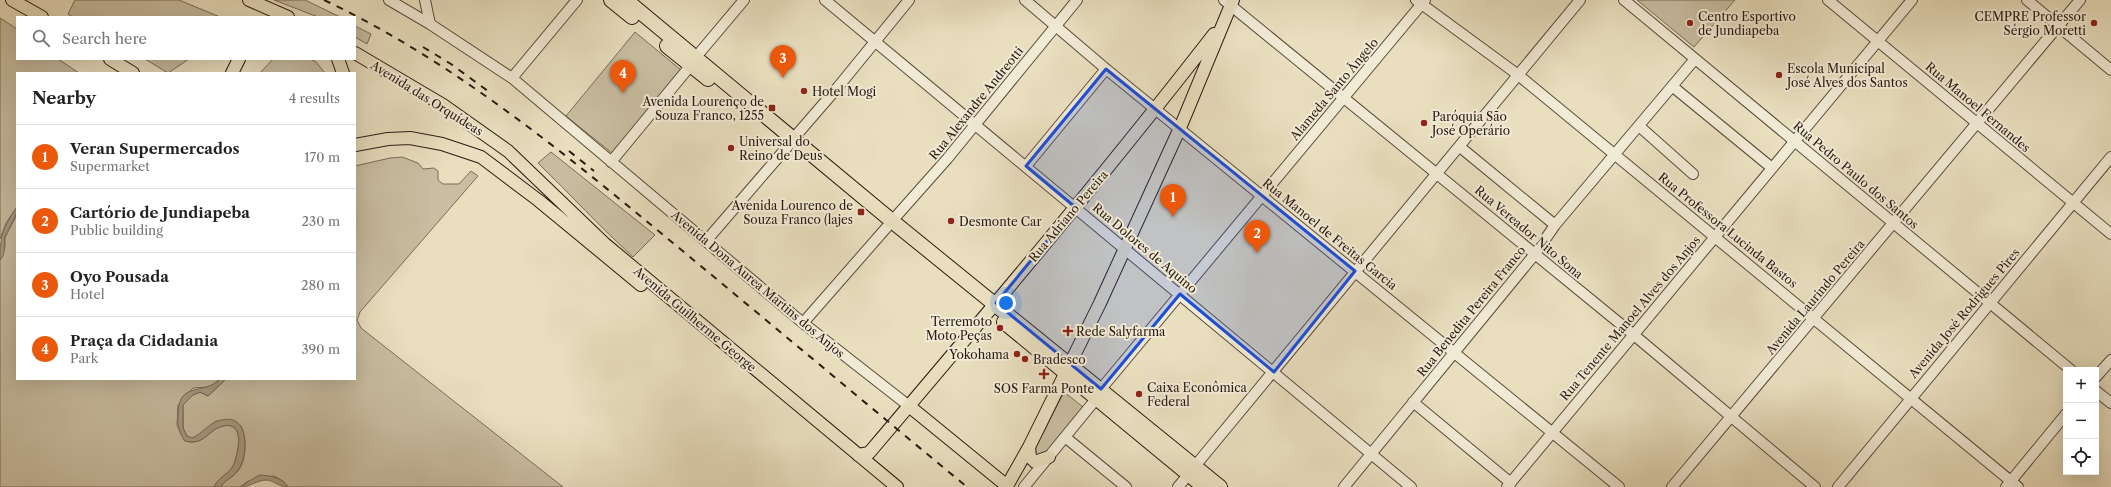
<!DOCTYPE html>
<meta charset="utf-8">
<style>
:root{--surface:#fff;--page:#f6f6f6;--text:#222;--muted:#767676;--line:#e0e0e0;--accent:#ea580c}
body{margin:0;font-family:"Libre Caslon Text",serif;background:var(--page);color:var(--text)}
.controls{position:absolute;right:12px;bottom:12px;display:grid;overflow:hidden;border-radius:0px;box-shadow:0 4px 16px #0002}
.controls button{width:36px;height:36px;display:grid;place-items:center;padding:0;border:0;border-bottom:1px solid var(--line);background:var(--surface);color:var(--text);font:20px sans-serif}
.you{position:absolute;left:1006px;top:303px;width:14px;height:14px;margin:-10px;border:3px solid #fff;border-radius:50%;background:#1a73e8;box-shadow:0 0 0 6px #1a73e833}
.badge{display:grid;place-items:center;width:26px;height:26px;border-radius:50%;background:var(--accent);color:#fff;font-size:13px;font-weight:700}
.pin{position:absolute;translate:-50% -33px;filter:drop-shadow(0 1px 2px #0008)}
.pin::after{content:'';position:absolute;top:21px;width:14px;height:12px;background:inherit;clip-path:polygon(0 0,100% 0,50% 100%)}
.list{margin:0;padding:0;list-style:none}
h2{display:flex;justify-content:space-between;align-items:center;height:52px;margin:0;padding:0 16px;font-size:17px}
h2 small{font-size:13px;font-weight:400;color:var(--muted)}
.list li{display:grid;grid-template-columns:26px 1fr auto;gap:12px;align-items:center;box-sizing:border-box;height:64px;padding:0 16px;border-top:1px solid var(--line)}
.list b{display:block;font-size:15px;white-space:nowrap}
.list p{margin:0;font-size:13px;white-space:nowrap;color:var(--muted)}
.list em{font-size:13px;font-style:normal;color:var(--muted)}
.icon{flex:none;width:22px;height:22px;fill:none;stroke:currentColor;stroke-width:2;stroke-linecap:round;stroke-linejoin:round}
.map{position:relative;flex:none;width:2111px;height:487px;overflow:hidden}
.search{position:absolute;background:var(--surface);box-shadow:0 4px 16px #0002;left:16px;top:16px;width:340px;height:44px;display:flex;align-items:center;gap:10px;box-sizing:border-box;padding:0 14px;border-radius:0px;color:var(--muted);font-size:15px}
.panel{position:absolute;background:var(--surface);box-shadow:0 4px 16px #0002;left:16px;top:72px;width:340px;height:308px;border-radius:0px}
.map>svg:first-child{display:block}
.green{fill:#c9bea2;stroke:#7a6c5a}
.water{fill:#a89c84;stroke:#766856}
.lines{fill:none;stroke-linecap:round;stroke-linejoin:round}
.minor-casing{stroke:#5a4b3d;stroke-width:12}
.major-casing{stroke:#2a1a12;stroke-width:14}
.highway-casing{stroke:#2a1a12;stroke-width:16}
.minor{stroke:#f1ead5;stroke-width:10}
.major{stroke:#e9dfbf;stroke-width:12}
.highway{stroke:#e9dfbf;stroke-width:14}
.rail{stroke:#2a1a12;stroke-width:2;stroke-dasharray:7 7;stroke-linecap:butt}
.marked{fill:#1d4ed8;fill-opacity:0.2;stroke:#1d4ed8;stroke-width:3;stroke-linejoin:round}
.poi-dot{fill:#8f2418;stroke:#f1ead5;stroke-width:1.5}
.labels{text-anchor:middle;dominant-baseline:central;stroke-width:4;stroke-linejoin:round;paint-order:stroke}
.poi-label{font-size:12px;fill:#2a1a12;stroke:#f1ead5;text-anchor:start}
.street-label{font-size:12px;fill:#2a1a12;stroke:#f1ead5}
</style>
<div class="map">
<svg width="2111" height="487" viewBox="0 0 2111 487">
<rect width="100%" height="100%" fill="#e9dfbf"/>
<filter id="stains"><feTurbulence type="fractalNoise" baseFrequency=".005" numOctaves="4"/><feColorMatrix values="0 0 0 0 .2 0 0 0 0 .09 0 0 0 0 .02 0 0 0 .5 -.17"/></filter>
<radialGradient id="worn" r=".72"><stop offset=".6" stop-color="#630" stop-opacity="0"/><stop offset="1" stop-color="#630" stop-opacity=".3"/></radialGradient>
<path class="green" d="M75,0H179L220,17H73L68,14Z
M274,0H305L340,17H318Z
M1637,0H1735L1694,47Z
M0,18L17,29V59H58L79,73H17V207L6,223L0,239Z
M355,26L371,34L367,44L355,37Z
M635,32L681,70L612,153L566,116Z
M145,59H189L168,73Z
M273,59H311L316,62L325,73H260Z
M551,152L655,235L633,257C600,227 570,194 538,163Z
M402,157L418,163L423,169L434,168L438,171V180L443,184H459L471,171L478,176L360,312L357,320L361,328L563,487H288L283,481L274,476L248,481L240,487H221C224,480 233,478 237,472C247,461 247,438 241,426L216,421L200,435L192,439L187,436L183,428V405L193,395L200,392L208,396L226,379H355V166L390,158Z
M17,214V379H220L210,387L193,388L178,405L177,425L185,441C205,446 207,430 223,426C246,421 238,453 234,464C230,474 218,477 214,487H0V260L5,247V238Z
M1064,392L1083,407L1047,452L1035,456V449Z"/>
<path class="water" d="M17,207C17,218 9,226 5,236C3,244 7,253 0,260C0,235 3,228 17,207Z
M220,379H226L208,396L200,392L193,395L183,405V428L187,436L192,438C202,434 210,422 221,420C249,413 248,451 240,467C236,476 225,479 221,487H214C218,477 230,474 234,464C238,453 246,421 223,426C207,430 205,446 185,441C179,433 177,425 178,415C178,380 204,396 220,379Z
M259,475C271,476 280,476 288,487C279,487 275,481 267,480C257,480 250,487 240,487Z"/>
<g class="lines">
<g class="minor-casing">
<path id="minor" d="M389,0L430,24L512,78L803,323L909,406
M425,0L430,24
M825,0L1411,487
M1025,0L1106,69L1619,487
M1224,0L1634,335L1815,487
M1416,0L1517,74L2018,487
M1624,0L2071,370
M1828,0L2111,234
M2027,0L2111,70
M696,57L744,0
M512,78L577,0
M1672,86L1772,168
M1639,126L1693,174
M793,139L838,87L909,0
M1460,147L1555,225
M611,162L691,65
M1026,166L1106,69
M892,221L947,159L1077,0
M706,241L788,146
M803,323L887,227
M2096,377L2111,360
M1101,389L1425,0
M2096,391L2111,403
M1413,402L1511,483
M1065,437L1126,487
M1195,466L1580,0
M1024,487L1096,399
M1178,487L1189,474
M1344,487L1535,254L1555,225L1695,59
M1507,487L1912,0
M1672,487L2080,0
M1838,487L2111,157
M2006,487L2066,414"/>
</g>
<g class="major-casing">
<path id="major" d="M12,0L42,17
M249,0L288,17
M355,53L443,105L508,151L605,244L897,487
M110,59L133,73
M338,59L343,73
M232,73L239,59
M355,145L388,139L410,138L442,144L481,157L538,200L641,285
M909,406L1007,486L1029,447L1100,303L1180,128L1233,0
M1029,447L1030,457L1035,462L1049,457
M858,455L869,453C986,315 1103,177 1214,34"/>
</g>
<g class="highway-casing">
<path id="highway" d="M611,0L632,17
M626,0L892,221L1220,487
M667,46L708,79
M1004,322L1204,487"/>
</g>
<use href="#minor" class="minor"/>
<use href="#major" class="major"/>
<use href="#highway" class="highway"/>
<path class="rail" d="M324,0C453,61 564,153 673,243C771,324 869,406 967,487
M423,47L451,64L492,94
M569,151L594,171"/>
</g>
<path class="marked" d="M1106,69L1355,271L1274,372L1180,294L1101,389L996,303L1075,207L1026,166Z"/>
<g class="poi-dot">
<circle cx="1690" cy="23" r="4"/>
<circle cx="2094" cy="23" r="4"/>
<circle cx="1779" cy="75" r="4"/>
<circle cx="804" cy="91" r="4"/>
<rect x="768" y="104" width="8" height="8" rx="2"/>
<circle cx="1424" cy="123" r="4"/>
<circle cx="731" cy="148" r="4"/>
<rect x="857" y="208" width="8" height="8" rx="2"/>
<circle cx="951" cy="221" r="4"/>
<circle cx="1000" cy="328" r="4"/>
<path d="M1066 325h4v4h4v4h-4v4h-4v-4h-4v-4h4z"/>
<circle cx="1017" cy="354" r="4"/>
<circle cx="1025" cy="359" r="4"/>
<path d="M1042 368h4v4h4v4h-4v4h-4v-4h-4v-4h4z"/>
<circle cx="1139" cy="394" r="4"/>
</g>
<g class="labels">
<g class="poi-label">
<text x="1698" y="16">Centro Esportivo<tspan x="1698" dy="14">de Jundiapeba</tspan></text>
<text x="2086" y="16" text-anchor="end">CEMPRE Professor<tspan x="2086" dy="14">Sérgio Moretti</tspan></text>
<text x="1787" y="68">Escola Municipal<tspan x="1787" dy="14">José Alves dos Santos</tspan></text>
<text x="812" y="91">Hotel Mogi</text>
<text x="764" y="101" text-anchor="end">Avenida Lourenço de<tspan x="764" dy="14">Souza Franco, 1255</tspan></text>
<text x="1432" y="116">Paróquia São<tspan x="1432" dy="14">José Operário</tspan></text>
<text x="739" y="141">Universal do<tspan x="739" dy="14">Reino de Deus</tspan></text>
<text x="853" y="205" text-anchor="end">Avenida Lourenco de<tspan x="853" dy="14">Souza Franco (lajes</tspan></text>
<text x="959" y="221">Desmonte Car</text>
<text x="992" y="321" text-anchor="end">Terremoto<tspan x="992" dy="14">Moto Peças</tspan></text>
<text x="1076" y="331">Rede Salyfarma</text>
<text x="1009" y="354" text-anchor="end">Yokohama</text>
<text x="1033" y="359">Bradesco</text>
<text x="1147" y="387">Caixa Econômica<tspan x="1147" dy="14">Federal</tspan></text>
<text x="1044" y="388" text-anchor="middle">SOS Farma Ponte</text>
</g>
<g class="street-label">
<text transform="translate(1334 89) rotate(-50)">Alameda Santo Ângelo</text>
<text transform="translate(427 98) rotate(32)">Avenida das Orquídeas</text>
<text transform="translate(976 103) rotate(-51)">Rua Alexandre Andreotti</text>
<text transform="translate(1978 107) rotate(40)">Rua Manoel Fernandes</text>
<text transform="translate(1856 175) rotate(40)">Rua Pedro Paulo dos Santos</text>
<text transform="translate(1068 216) rotate(-50)">Rua Adriano Pereira</text>
<text transform="translate(1728 230) rotate(39)">Rua Professora Lucinda Bastos</text>
<text transform="translate(1529 232) rotate(40)">Rua Vereador Nito Sona</text>
<text transform="translate(1330 234) rotate(39)">Rua Manoel de Freitas Garcia</text>
<text transform="translate(1145 248) rotate(40)">Rua Dolores de Aquino</text>
<text transform="translate(758 284) rotate(40)">Avenida Dona Aurea Martins dos Anjos</text>
<text transform="translate(1815 297) rotate(-50)">Avenida Laurindo Pereira</text>
<text transform="translate(1471 311) rotate(-51)">Rua Benedita Pereira Franco</text>
<text transform="translate(1964 313) rotate(-50)">Avenida José Rodrigues Pires</text>
<text transform="translate(1630 318) rotate(-50)">Rua Tenente Manoel Alves dos Anjos</text>
<text transform="translate(695 319) rotate(40)">Avenida Guilherme George</text>
</g>
</g>
<rect width="100%" height="100%" filter="url(#stains)"/>
<rect width="100%" height="100%" fill="url(#worn)"/>
</svg>
<div class="controls">
<button>+</button>
<button>−</button>
<button><svg class="icon" aria-label="locate" viewBox="0 0 24 24"><circle cx="12" cy="12" r="6"/><path d="M12 2v4M12 18v4M2 12h4M18 12h4"/></svg></button>
</div>
<div class="you"></div>
<div class="pin badge" style="left:1173px;top:217px">1</div>
<div class="pin badge" style="left:1257px;top:253px">2</div>
<div class="pin badge" style="left:783px;top:78px">3</div>
<div class="pin badge" style="left:623px;top:93px">4</div>
<div class="search"><svg class="icon" aria-label="search" viewBox="0 0 24 24"><circle cx="10" cy="10" r="6"/><path d="M15 15l6 6"/></svg>Search here</div>
<section class="panel">
<h2>Nearby<small>4 results</small></h2>
<ul class="list">
<li><span class="badge">1</span><div><b>Veran Supermercados</b><p>Supermarket</p></div><em>170 m</em></li>
<li><span class="badge">2</span><div><b>Cartório de Jundiapeba</b><p>Public building</p></div><em>230 m</em></li>
<li><span class="badge">3</span><div><b>Oyo Pousada</b><p>Hotel</p></div><em>280 m</em></li>
<li><span class="badge">4</span><div><b>Praça da Cidadania</b><p>Park</p></div><em>390 m</em></li>
</ul>
</section>
</div>
